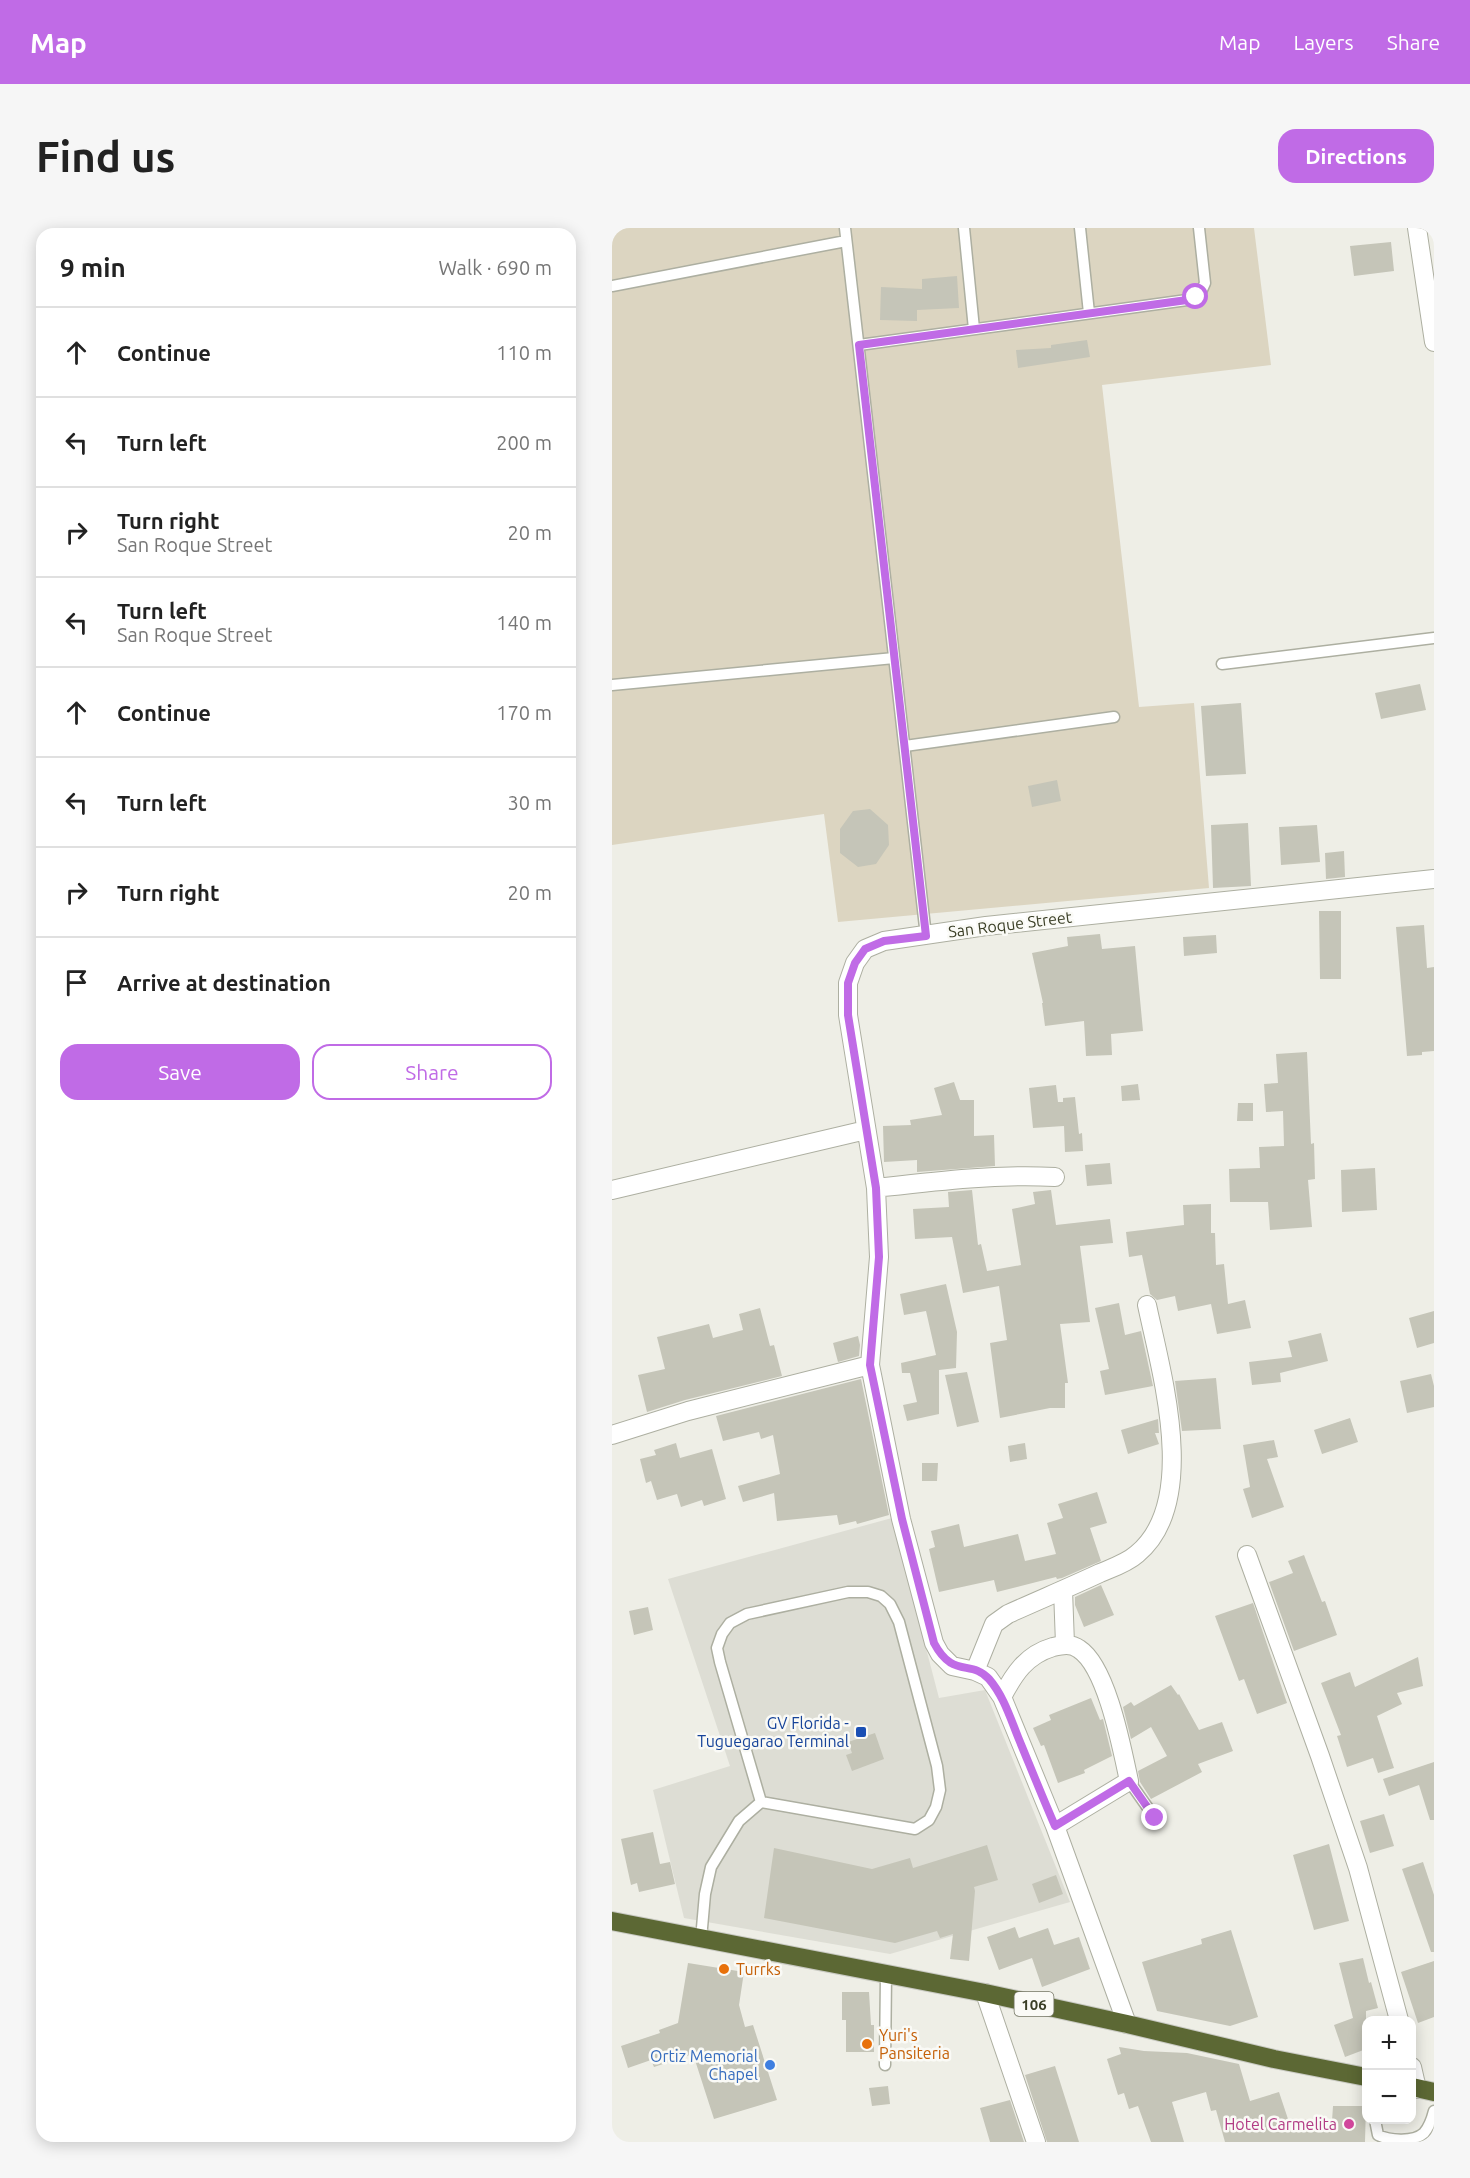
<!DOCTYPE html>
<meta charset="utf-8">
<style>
:root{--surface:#fff;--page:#f6f6f6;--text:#222;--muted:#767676;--line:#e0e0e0;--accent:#c06be6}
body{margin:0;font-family:Ubuntu,sans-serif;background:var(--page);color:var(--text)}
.controls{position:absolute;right:18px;bottom:18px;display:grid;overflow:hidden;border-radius:12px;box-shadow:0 3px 15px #0003}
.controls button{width:54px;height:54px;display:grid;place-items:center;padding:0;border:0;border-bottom:2px solid var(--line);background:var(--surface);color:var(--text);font:30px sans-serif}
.stop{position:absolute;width:18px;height:18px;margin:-14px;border:4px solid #c06be6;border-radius:50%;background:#fff}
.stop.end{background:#c06be6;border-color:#fff;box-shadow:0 2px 6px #0008}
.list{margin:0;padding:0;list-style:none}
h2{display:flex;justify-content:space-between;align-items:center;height:78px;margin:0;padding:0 24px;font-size:26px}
h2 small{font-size:20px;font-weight:400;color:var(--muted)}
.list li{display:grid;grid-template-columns:39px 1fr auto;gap:18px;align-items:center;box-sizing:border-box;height:90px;padding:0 24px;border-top:2px solid var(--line)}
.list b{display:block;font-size:22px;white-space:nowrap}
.list p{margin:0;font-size:20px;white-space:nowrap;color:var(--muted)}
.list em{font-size:20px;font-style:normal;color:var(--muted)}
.actions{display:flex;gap:12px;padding:18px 24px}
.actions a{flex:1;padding:14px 0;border:2px solid var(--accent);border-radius:18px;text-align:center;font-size:21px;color:var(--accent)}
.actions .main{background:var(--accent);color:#fff}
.icon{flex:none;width:33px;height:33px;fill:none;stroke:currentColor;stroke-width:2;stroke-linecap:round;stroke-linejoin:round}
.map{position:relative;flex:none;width:822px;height:1914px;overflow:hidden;border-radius:18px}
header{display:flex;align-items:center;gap:36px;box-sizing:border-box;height:84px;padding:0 30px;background:var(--accent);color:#fff}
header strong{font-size:28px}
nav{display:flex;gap:33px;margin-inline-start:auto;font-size:21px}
.intro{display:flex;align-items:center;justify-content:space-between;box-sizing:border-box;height:144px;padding:0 36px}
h1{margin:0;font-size:42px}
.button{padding:15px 27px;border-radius:18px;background:var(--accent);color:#fff;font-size:21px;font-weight:700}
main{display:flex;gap:36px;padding:0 36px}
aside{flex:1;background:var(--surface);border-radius:18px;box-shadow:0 3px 15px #0003}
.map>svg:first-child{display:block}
.built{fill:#ddddd4}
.green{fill:#dcd5c1}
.building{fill:#c5c5b8}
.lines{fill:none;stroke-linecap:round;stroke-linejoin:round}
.lane-casing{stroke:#adafa1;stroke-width:13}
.street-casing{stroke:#adafa1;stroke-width:20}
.highway-casing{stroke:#c8c9c2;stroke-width:20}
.lane{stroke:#fff;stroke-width:10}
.street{stroke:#fff;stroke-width:18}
.highway{stroke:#5c6834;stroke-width:18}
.route{stroke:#c06be6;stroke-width:8}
.transit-dot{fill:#1a4fb4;stroke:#fafaf6;stroke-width:2}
.food-dot{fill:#e8710a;stroke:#fafaf6;stroke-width:2}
.shop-dot{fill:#3f7fe0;stroke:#fafaf6;stroke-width:2}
.hotel-dot{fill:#d1479c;stroke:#fafaf6;stroke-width:2}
.labels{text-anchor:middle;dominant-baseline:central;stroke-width:5;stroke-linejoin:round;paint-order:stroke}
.shield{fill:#fafaf6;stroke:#747664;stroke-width:1.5}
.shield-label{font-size:15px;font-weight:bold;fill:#3a3e26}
.street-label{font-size:16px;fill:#3a3e26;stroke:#fafaf6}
.transit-label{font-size:16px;fill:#164399;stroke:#fafaf6;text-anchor:end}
.food-label{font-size:16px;fill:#c56008;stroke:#fafaf6;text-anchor:start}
.shop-label{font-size:16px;fill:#366cbe;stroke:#fafaf6;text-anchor:end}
.hotel-label{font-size:16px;fill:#b23c85;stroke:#fafaf6;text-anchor:end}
</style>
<header>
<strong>Map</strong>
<nav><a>Map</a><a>Layers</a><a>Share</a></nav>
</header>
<div class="intro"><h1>Find us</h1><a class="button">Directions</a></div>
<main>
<aside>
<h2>9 min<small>Walk · 690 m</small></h2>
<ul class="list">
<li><svg class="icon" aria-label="ahead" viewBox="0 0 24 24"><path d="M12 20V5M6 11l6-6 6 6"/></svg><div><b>Continue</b></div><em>110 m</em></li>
<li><svg class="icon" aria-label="left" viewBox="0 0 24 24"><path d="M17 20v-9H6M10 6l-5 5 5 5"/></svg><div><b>Turn left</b></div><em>200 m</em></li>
<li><svg class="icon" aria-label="right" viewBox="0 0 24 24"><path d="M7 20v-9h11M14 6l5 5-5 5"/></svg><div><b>Turn right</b><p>San Roque Street</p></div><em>20 m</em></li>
<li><svg class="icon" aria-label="left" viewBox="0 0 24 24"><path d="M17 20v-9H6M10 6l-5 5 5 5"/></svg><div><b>Turn left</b><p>San Roque Street</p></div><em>140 m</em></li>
<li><svg class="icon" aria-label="ahead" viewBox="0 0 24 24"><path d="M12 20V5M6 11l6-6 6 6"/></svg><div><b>Continue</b></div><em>170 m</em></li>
<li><svg class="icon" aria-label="left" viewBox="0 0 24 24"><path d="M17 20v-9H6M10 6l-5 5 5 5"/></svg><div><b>Turn left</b></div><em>30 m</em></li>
<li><svg class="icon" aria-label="right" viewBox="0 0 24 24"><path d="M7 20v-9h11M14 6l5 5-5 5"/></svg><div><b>Turn right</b></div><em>20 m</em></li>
<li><svg class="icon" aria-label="arrive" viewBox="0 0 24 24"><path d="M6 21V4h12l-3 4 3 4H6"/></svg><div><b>Arrive at destination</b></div></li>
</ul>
<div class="actions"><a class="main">Save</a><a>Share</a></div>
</aside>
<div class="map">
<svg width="822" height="1914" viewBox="0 0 822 1914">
<rect width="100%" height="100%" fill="#eeeee6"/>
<path class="built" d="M280,1290L327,1470L373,1462L458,1674L278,1726L72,1690L41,1562L118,1538L56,1351Z"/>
<path class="green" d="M0,0H642L659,137L490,157L527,479L582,475L597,660L226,694L212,586L0,617Z"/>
<path class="building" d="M779,14L782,43L742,48L738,18Z
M345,48L347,80L305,82V93L268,92L269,59L310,61V51Z
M475,112L478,129L406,140L404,122L439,120V117Z
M808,456L814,482L769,491L763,465Z
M629,475L634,546L594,548L589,478Z
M445,552L449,573L420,579L416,558Z
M258,581L276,597L277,617L264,636L246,639L228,625V601L241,583Z
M636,595L639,658L601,660L599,597Z
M705,597L708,634L669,637L667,599Z
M732,623L733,649L714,651L713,625Z
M707,683H729V751H708Z
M812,697L815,740L822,739V823L810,824V827L795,828L784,699Z
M488,706L490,721L523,718L531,803L499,806L500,827L474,828L472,793L433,798L430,775H431L420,725L456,718L455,709Z
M604,707L605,725L572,728L571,709Z
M695,824L699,916L702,915L703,951L696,952L700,999L658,1002L656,974H618L617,941L648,940L647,919L672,918L671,883L654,884L652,856L666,855L664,826Z
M342,854L348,872H362V908L382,907L383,938L305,944V932L272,934L271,898L299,897L298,892L330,887L322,860Z
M526,856L528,872L510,873L509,858Z
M444,857L446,874H451V870L463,869L467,906L470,905L471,923L453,924L452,898L421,900L417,860Z
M626,875H641V893H625Z
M498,935L500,956L475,958L473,937Z
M763,940L765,982L730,984L729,942Z
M360,962L366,1017L369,1016L375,1043L409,1037L400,981L423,976L421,964L439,962L444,997L498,991L501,1015L468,1018L478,1094L448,1096L456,1155H453V1180H438L388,1190L378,1115L395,1112L387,1058L351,1065L340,1009L303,1011L301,981L337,979L336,964Z
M599,976V1005H603L604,1037L612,1036L616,1076L633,1072L639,1100L605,1106L599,1076L566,1083L563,1068L545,1072L538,1066L530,1027L517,1029L514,1004L572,997L571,977Z
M334,1056L345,1104L344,1140L327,1142V1186L295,1193L291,1177L305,1174L298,1145H290L289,1135L324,1127L314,1083L292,1087L288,1066Z
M507,1075L513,1107L529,1103L541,1158L493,1167L488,1143L497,1141L483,1080Z
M148,1080L158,1118L162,1117L170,1148L73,1172L35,1184L26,1147L53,1141L45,1109L97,1096L101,1110L131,1102L127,1086Z
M822,1083V1115L805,1120L797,1090Z
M709,1105L716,1133L668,1145L669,1154L640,1157L637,1134L680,1129L676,1113Z
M246,1108L248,1117L247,1128L226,1134L221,1115Z
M355,1144L367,1194L345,1199L333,1147Z
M819,1146L822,1158V1179L795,1185L788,1153Z
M604,1150L609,1201L570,1203L563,1153Z
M249,1151L277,1287L245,1296L244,1293L227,1297L225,1287L165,1293L162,1265L131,1274L126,1258L168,1246L161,1207L149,1211L147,1204L111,1213L104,1188Z
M738,1190L746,1214L710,1226L702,1202Z
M546,1191L547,1205H543L547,1216L516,1226L509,1202Z
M662,1212L666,1229L655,1231L672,1279L640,1290L631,1261L638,1259L631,1217Z
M64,1215L68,1230L100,1221L114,1271L92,1278L90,1272L69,1279L65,1266L45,1272L39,1253L34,1255L28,1231L44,1227L42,1222Z
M413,1215L415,1231L398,1234L396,1218Z
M310,1235H326L325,1253H310Z
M485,1264L495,1295L478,1300L489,1333L450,1350L445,1351L444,1349L385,1364L382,1352L327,1364L317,1321L323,1319L319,1303L347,1296L352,1319L406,1306L413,1333L444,1326L435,1295L451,1290L446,1276Z
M692,1327L710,1374L713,1373L725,1407L682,1423L657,1354L681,1345L676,1333Z
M489,1357L502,1387L472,1399L463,1377V1369Z
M641,1375L675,1475L645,1486L632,1451L627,1453L603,1388Z
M36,1379L41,1402L22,1407L17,1383Z
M806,1429L811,1458L785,1465L790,1476L765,1488L782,1540L766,1545L761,1530L735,1539L725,1508L729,1507L709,1455L738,1444L743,1459Z
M559,1457L566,1467L567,1466L587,1502L610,1494L621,1523L586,1536L590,1544L539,1571L528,1554L526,1543L555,1528L539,1499L519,1511L511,1479L519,1474L522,1478Z
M479,1470L488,1492L491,1491L500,1528L472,1542L473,1545L446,1555L432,1517L429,1518L421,1500L439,1492L437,1487Z
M263,1505L272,1531L240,1543L234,1527L240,1525L236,1514Z
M822,1534V1592H818L807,1557L777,1568L771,1551Z
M772,1586L782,1618L758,1625L748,1593Z
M41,1604L48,1636L58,1634L63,1656L27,1664L25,1655L19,1657L9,1611Z
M717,1616L737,1693L702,1702L681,1627Z
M375,1617L386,1652L362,1659L363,1663L357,1733L338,1731L341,1706L328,1710L325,1703L283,1715L152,1690L162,1620L260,1641L298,1630L301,1640Z
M811,1634L822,1667V1724H819L790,1641Z
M444,1647L451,1666L427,1675L420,1656Z
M403,1699L407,1710L436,1700L442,1717L467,1709L478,1741L430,1759L420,1730L387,1742L375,1709Z
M619,1702L646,1789L618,1798L545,1783L530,1734L590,1716L589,1711Z
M751,1730L757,1755L759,1754L766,1780L754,1783V1821L733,1829L722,1797L741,1790L727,1735Z
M822,1733V1789L806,1795L789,1744Z
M76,1735L132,1744L127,1777L133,1799L141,1797L165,1872L102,1891L81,1826L42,1839L39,1832L16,1840L9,1818L48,1805L47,1802L66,1795Z
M230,1764H257L259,1797H262V1824H234V1792H230Z
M507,1819L532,1823L575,1825L627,1836L638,1873L667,1864L676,1891L720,1893L721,1878H754L753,1914H613L604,1882L599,1883L594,1864L560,1874L572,1914H539L526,1878L517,1881L512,1865L506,1867L495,1831L509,1826Z
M443,1838L467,1914H435L413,1847Z
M276,1858L278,1876L260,1878L257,1860Z
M398,1872L412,1914H378L368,1880Z"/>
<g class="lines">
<g class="lane-casing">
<path id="lane" d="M233,0L314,708
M352,0L362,101
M468,0L477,85
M0,58L234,13
M247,117L575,72L589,64L593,55L587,0
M610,436L822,410
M0,457L282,430
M293,518L502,489
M517,1553L543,1590
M89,1711L93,1666L99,1639L127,1593L149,1574L303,1601L317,1592L324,1579L328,1562L325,1538L287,1394L278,1376L269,1368L256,1364H236L135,1386L118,1395L110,1406L105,1420L108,1434L149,1574
M273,1837L274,1747
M763,1892L766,1907C778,1913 802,1914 812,1905C817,1899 820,1891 822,1883"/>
</g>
<g class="street-casing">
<path id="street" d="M805,0L822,114
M264,960C325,953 381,946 443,949
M0,962L254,902
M0,1207L76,1183L258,1137
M635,1327L708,1528L746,1640L787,1792
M451,1362L453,1416
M363,1443L382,1396L396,1386C427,1372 458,1359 488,1345C500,1340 515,1335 525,1326C588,1274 549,1144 535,1077
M390,1469C402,1446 414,1427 441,1419C450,1417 459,1415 467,1421C495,1439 510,1521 517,1553L443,1598
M373,1765L424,1914
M515,1796L443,1598L390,1469L376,1449L363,1443L340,1438L328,1426L322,1415L289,1291L258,1137L267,1029L264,960L236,787V755L243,735L253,721L272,713L374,698L822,651
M800,1839L805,1861"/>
</g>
<g class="highway-casing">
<path id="highway" d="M0,1693L373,1765L515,1796L662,1831L754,1849
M800,1859L822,1864"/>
</g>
<use href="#lane" class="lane"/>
<use href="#street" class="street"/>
<use href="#highway" class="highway"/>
</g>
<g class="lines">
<path class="route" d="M543,1590L517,1553L443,1598C430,1568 418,1538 406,1509C398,1489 391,1467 377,1451C359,1431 341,1451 322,1415L290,1291L258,1137L267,1029L264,960L236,787V755L243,735L253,721L272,713L314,708L247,117L575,72L584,69"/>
</g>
<rect class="transit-dot" x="243" y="1498" width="12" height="12" rx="3"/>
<g class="food-dot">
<circle cx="112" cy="1741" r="6"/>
<circle cx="255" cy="1816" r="6"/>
</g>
<circle class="shop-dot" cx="158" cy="1837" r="6"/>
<circle class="hotel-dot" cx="737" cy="1896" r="6"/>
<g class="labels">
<rect class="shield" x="402.5" y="1764" width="39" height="24" rx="4.5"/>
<g class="shield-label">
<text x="422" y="1776">106</text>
</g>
<g class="street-label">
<text transform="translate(398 696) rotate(-7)">San Roque Street</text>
</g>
<g class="transit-label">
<text x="237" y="1495">GV Florida -<tspan x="237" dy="18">Tuguegarao Terminal</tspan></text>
</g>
<g class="food-label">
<text x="124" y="1741">Turrks</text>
<text x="267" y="1807">Yuri's<tspan x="267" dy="18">Pansiteria</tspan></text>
</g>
<g class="shop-label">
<text x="146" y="1828">Ortiz Memorial<tspan x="146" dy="18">Chapel</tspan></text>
</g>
<g class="hotel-label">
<text x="725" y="1896">Hotel Carmelita</text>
</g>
</g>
</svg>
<div class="controls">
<button>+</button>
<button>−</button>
</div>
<div class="stop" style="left:584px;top:69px"></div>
<div class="stop end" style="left:543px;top:1590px"></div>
</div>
</main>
